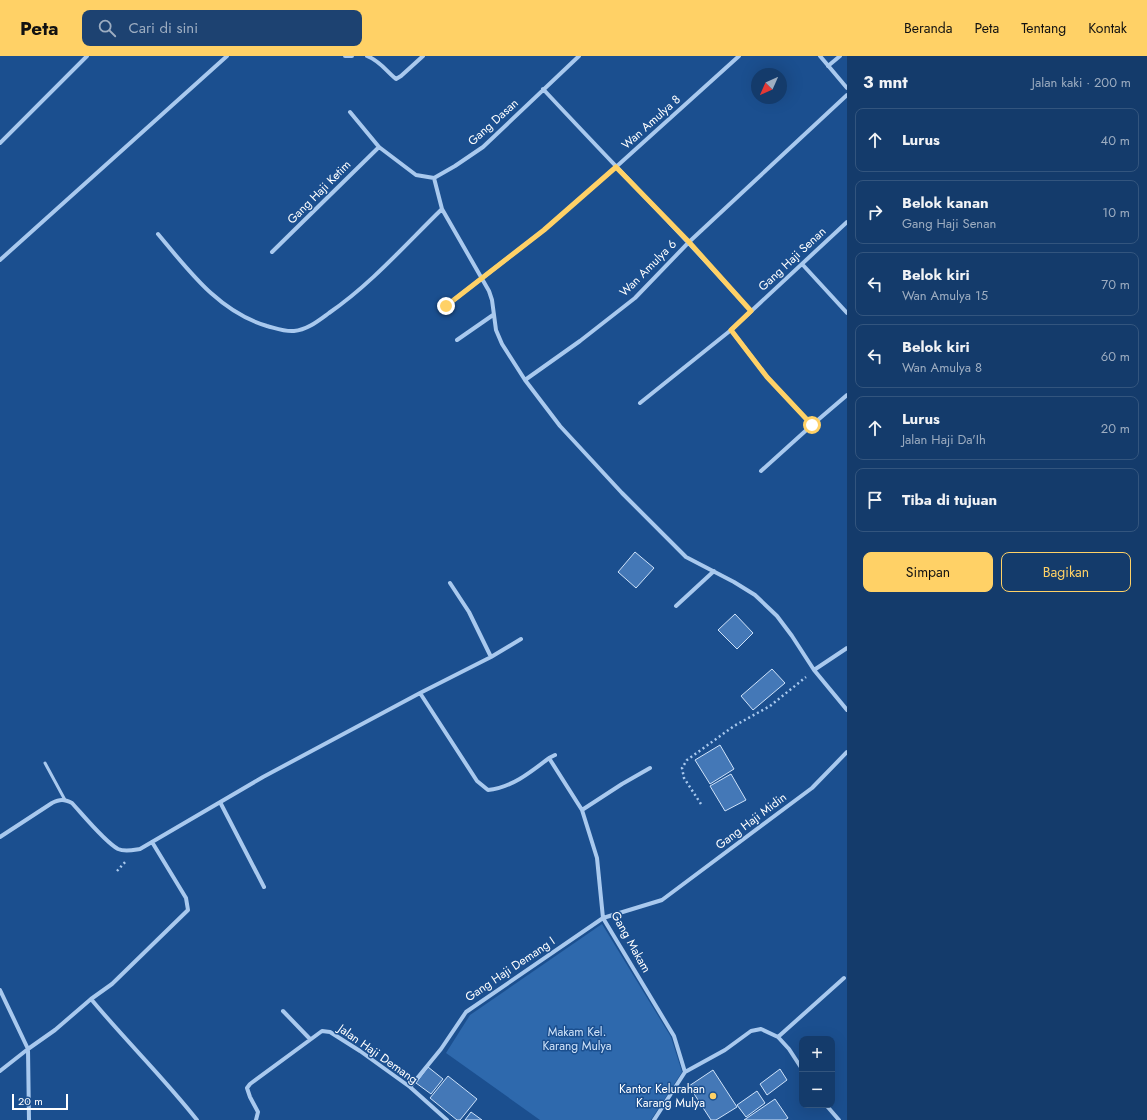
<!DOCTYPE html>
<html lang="id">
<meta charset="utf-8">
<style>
:root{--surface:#143b6b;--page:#1d4271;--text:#f1f3f6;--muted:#9dadc1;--line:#33557e;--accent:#ffd166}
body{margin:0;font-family:Jost,sans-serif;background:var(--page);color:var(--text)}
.controls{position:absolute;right:12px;bottom:12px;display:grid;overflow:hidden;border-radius:8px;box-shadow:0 4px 16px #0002}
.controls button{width:36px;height:36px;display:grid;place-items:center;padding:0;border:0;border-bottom:1px solid var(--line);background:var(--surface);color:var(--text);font:20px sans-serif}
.compass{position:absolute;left:751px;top:12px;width:36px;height:36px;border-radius:50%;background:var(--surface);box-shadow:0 4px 16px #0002;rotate:225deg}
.scale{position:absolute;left:12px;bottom:10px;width:56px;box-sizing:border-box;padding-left:4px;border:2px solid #fff;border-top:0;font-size:11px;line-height:14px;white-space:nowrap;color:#fff;-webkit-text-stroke:3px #1b4f8f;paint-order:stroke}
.stop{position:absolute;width:12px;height:12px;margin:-9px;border:3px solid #ffd166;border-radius:50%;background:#fff}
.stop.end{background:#ffd166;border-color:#fff;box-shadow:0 1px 4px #0008}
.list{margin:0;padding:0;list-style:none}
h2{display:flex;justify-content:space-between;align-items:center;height:52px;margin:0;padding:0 16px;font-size:17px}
h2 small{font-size:13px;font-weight:400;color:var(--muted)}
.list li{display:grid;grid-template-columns:26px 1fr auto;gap:12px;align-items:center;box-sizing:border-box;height:64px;margin:0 8px 8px;padding:0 8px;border:1px solid var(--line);border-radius:8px}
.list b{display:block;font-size:15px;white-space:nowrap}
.list p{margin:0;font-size:13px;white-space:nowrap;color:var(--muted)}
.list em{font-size:13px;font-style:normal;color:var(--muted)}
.actions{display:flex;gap:8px;padding:12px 16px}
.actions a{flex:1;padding:9px 0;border:1px solid var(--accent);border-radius:8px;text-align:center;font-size:14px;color:var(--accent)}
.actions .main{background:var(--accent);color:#111}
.icon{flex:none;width:22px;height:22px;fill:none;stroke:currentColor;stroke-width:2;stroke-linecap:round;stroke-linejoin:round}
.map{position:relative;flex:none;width:847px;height:1064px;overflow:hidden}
header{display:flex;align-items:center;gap:24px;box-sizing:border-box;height:56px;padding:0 20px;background:var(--accent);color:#111}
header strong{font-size:19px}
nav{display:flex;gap:22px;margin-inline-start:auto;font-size:14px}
.search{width:280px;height:36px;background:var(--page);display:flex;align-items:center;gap:10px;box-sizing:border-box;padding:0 14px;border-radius:8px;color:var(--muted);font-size:15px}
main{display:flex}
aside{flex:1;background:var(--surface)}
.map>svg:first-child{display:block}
.green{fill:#2e69ad}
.building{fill:#4478b7;stroke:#cfe3fa}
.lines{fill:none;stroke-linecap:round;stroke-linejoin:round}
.path{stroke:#a9c9ee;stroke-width:2.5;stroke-dasharray:2 3;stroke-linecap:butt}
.lane{stroke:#a9c9ee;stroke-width:3}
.street{stroke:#a9c9ee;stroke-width:4}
.route{stroke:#ffd166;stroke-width:5}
.poi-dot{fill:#ffd166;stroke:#1b4f8f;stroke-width:1.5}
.labels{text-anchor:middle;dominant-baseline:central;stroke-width:3;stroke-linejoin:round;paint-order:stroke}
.street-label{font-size:12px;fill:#fff;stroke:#1b4f8f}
.park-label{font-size:12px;fill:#cfe3fa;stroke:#1b4f8f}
.poi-label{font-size:12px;fill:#fff;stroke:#1b4f8f;text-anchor:end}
</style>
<header>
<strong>Peta</strong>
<div class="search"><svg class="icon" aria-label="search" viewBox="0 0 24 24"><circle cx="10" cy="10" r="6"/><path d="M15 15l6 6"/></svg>Cari di sini</div>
<nav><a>Beranda</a><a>Peta</a><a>Tentang</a><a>Kontak</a></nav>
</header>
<main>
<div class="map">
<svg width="847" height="1064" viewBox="0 0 847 1064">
<rect width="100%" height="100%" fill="#1b4f8f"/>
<path class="green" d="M602,868L671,981L682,1016L651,1064H540L446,997L470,959Z"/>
<path class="building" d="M635,496L654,512L636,532L618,516Z
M735,558L753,577L737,593L718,574Z
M772,613L785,627L753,654L741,640Z
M720,689L734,713L710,728L695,704Z
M731,718L746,744L725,755L710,730Z
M428,1011L443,1023L431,1038L416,1027Z
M780,1013L787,1024L767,1039L760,1028Z
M713,1014L737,1051L716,1064H711L689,1030Z
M448,1020L477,1043L460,1064H457L430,1042Z
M757,1035L765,1047L746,1061L737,1049Z
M775,1043L788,1062L785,1064H744Z
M471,1056L482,1064H465Z"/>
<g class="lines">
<path class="path" d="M701,748L684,722L682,712L687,704L734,670L770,650L806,621
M117,815L126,805"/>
<path class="lane" d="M45,707L65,744"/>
<path class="street" d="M345,0H352
M367,0C380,5 385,14 396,23L401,20L423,0
M820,0L847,32
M828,10L840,0
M543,33C612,107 683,179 751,255
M350,56L379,91L416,119L434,122
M0,87L87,0
M434,122L442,153L489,235L492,244L496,274L502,288L525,324L560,370L622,437L686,501L734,526L755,539L777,560L792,580L814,614L847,654
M434,122L455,110L483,91L579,0
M158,178C189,215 219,256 267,270C275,272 285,276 294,275C307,274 318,265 329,257C371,228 405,189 442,153
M272,196L379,91
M0,204L227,0
M802,208L847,257
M446,250L544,174L616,111L739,0
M731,274L767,321L812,369
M457,284L493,259
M525,324L580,285L635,242L689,186L847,39
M640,347L731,274L847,166
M761,415L812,369L847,339
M450,527L469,556L491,601
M676,550L714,515
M814,614L847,592
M420,637L477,725L488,734C511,732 531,716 549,702
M555,699L549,702L582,754L597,802L603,862L674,980L685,1016
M220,746L264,831
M582,754L622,728L650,712
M0,781L52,747C60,743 64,743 72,747C83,759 105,786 118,793C125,796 133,794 140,793L263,721L420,637L491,601L521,583
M0,934L28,993L0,1015
M91,943C125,984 164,1022 197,1064
M283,955L310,983
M778,981L844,922
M410,1031L441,993L466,956L603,862L662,844L812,732L847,696
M826,1049L839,1064
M29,1064L28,993L55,974L91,943L112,928L188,854L186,842L152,786
M256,1064L258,1056L250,1041L247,1032L250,1028L322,975L330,976L360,995L410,1031L447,1064
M654,1064L685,1016L725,994L751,975L761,973L778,981L789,993L802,1013"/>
</g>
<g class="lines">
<path class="route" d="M446,250L544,174L616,111L689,186L751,255L731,274L767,321L812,369"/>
</g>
<circle class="poi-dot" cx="713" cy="1040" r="4"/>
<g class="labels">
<g class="street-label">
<text transform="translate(493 66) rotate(-42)">Gang Dasan</text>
<text transform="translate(651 66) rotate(-42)">Wan Amulya 8</text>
<text transform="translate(319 136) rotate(-45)">Gang Haji Ketim</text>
<text transform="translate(792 203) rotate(-43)">Gang Haji Senan</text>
<text transform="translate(648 212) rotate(-45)">Wan Amulya 6</text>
<text transform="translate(751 765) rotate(-37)">Gang Haji Midin</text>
<text transform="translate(631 886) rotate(61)">Gang Makam</text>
<text transform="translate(510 913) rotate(-34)">Gang Haji Demang I</text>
<text transform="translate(378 998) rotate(35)">Jalan Haji Demang</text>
</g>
<g class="park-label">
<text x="577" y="976">Makam Kel.<tspan x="577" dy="14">Karang Mulya</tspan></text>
</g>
<g class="poi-label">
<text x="705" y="1033">Kantor Kelurahan<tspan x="705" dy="14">Karang Mulya</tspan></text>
</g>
</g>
</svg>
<div class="controls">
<button>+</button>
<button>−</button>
</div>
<svg class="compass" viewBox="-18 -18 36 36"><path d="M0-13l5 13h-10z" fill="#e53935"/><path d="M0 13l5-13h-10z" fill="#9dadc1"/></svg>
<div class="scale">20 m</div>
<div class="stop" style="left:812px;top:369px"></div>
<div class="stop end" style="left:446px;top:250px"></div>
</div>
<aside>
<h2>3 mnt<small>Jalan kaki · 200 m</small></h2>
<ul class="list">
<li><svg class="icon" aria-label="ahead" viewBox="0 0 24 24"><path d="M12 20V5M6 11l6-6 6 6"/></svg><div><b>Lurus</b></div><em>40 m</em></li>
<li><svg class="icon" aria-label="right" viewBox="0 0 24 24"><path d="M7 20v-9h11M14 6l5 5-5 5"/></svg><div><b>Belok kanan</b><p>Gang Haji Senan</p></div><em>10 m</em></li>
<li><svg class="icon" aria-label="left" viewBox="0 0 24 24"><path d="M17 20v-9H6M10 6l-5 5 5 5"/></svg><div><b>Belok kiri</b><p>Wan Amulya 15</p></div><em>70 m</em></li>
<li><svg class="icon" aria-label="left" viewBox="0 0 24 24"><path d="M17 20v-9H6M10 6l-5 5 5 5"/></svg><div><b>Belok kiri</b><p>Wan Amulya 8</p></div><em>60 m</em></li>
<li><svg class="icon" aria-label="ahead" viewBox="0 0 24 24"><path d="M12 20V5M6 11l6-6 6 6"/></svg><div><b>Lurus</b><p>Jalan Haji Da'Ih</p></div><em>20 m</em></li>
<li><svg class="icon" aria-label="arrive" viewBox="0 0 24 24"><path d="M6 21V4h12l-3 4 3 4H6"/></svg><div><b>Tiba di tujuan</b></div></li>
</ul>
<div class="actions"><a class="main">Simpan</a><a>Bagikan</a></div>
</aside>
</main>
